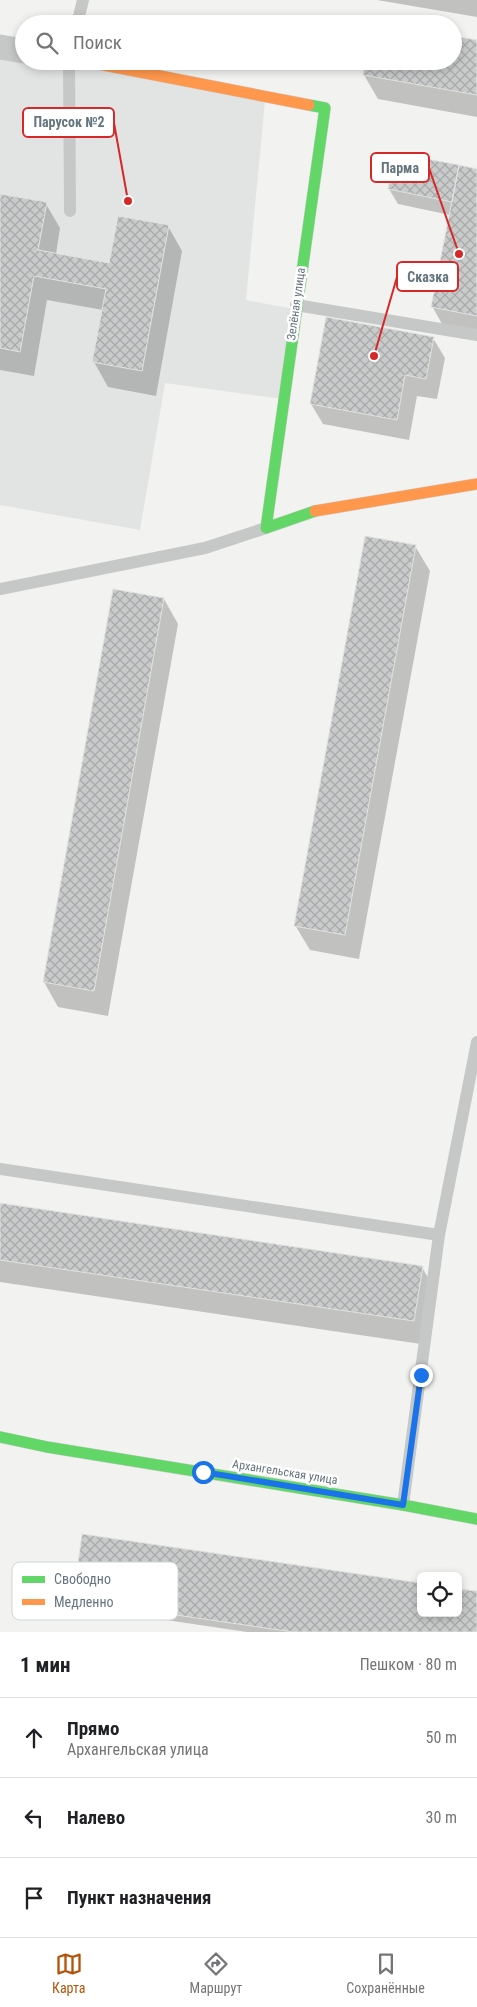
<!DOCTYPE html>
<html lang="ru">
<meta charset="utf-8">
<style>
:root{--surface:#fff;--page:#f6f6f6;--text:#202124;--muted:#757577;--line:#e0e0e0;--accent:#b45309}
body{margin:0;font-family:"Roboto Condensed",sans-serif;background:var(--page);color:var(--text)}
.controls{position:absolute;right:15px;bottom:15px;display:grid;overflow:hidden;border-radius:8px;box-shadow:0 2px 8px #0003}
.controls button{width:45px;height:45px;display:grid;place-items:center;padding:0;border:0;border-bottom:1px solid var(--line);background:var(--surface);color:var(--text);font:25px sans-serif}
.stop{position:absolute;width:15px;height:15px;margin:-11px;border:4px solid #1a73e8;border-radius:50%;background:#fff}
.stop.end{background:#1a73e8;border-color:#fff;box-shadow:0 1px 5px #0008}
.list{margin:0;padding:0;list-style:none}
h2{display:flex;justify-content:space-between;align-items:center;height:65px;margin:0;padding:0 20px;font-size:21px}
h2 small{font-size:16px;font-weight:400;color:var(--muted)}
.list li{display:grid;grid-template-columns:32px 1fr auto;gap:15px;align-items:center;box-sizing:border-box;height:80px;padding:0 20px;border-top:1px solid var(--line)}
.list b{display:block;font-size:19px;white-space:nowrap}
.list p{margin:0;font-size:16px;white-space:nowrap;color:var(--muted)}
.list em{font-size:16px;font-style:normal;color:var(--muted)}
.icon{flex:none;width:28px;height:28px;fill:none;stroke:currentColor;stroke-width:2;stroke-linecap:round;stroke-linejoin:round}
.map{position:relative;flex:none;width:477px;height:1632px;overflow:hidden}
.search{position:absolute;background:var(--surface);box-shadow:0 2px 8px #0003;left:15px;right:15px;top:15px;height:55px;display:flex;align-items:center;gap:12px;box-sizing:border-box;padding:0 18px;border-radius:28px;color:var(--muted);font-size:19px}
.sheet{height:305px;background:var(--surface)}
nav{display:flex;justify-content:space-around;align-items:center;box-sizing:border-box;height:70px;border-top:1px solid var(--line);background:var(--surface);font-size:14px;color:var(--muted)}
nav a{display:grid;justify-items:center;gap:2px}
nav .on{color:var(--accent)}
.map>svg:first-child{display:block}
.built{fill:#e2e4e3}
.shadow{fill:#0003}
.building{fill:url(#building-cross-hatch);stroke:#e2e2e0}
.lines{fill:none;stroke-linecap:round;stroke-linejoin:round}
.fast-casing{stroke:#cfd0d0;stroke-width:12}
.slow-casing{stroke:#cfd0d0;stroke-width:12}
.lane{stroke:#c6c8c8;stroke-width:12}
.street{stroke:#c6c8c8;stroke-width:25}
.fast{stroke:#63d668;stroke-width:11}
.slow{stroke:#ff974d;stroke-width:11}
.route{stroke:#1a73e8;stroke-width:6}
.labels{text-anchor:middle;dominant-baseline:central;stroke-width:5;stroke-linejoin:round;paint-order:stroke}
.street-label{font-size:12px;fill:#64757f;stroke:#fff}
.key{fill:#fff;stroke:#d0d6d9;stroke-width:1}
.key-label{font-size:14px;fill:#64757f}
.leader{fill:none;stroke:#d62828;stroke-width:2}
.callout-dot{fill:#d62828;stroke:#fff;stroke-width:2}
.callout{fill:#fff;stroke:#d62828;stroke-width:2}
.callout-label{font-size:14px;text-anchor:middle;font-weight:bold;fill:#64757f}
</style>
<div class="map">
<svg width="477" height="1632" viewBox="0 0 477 1632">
<defs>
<pattern id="building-cross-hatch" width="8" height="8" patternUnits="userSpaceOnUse" patternTransform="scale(1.25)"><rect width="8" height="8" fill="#c9cbcb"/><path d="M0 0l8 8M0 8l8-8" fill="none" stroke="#a7a9aa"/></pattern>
</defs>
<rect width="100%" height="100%" fill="#f2f2f0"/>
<path class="built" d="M0,47L24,61H69L265,101L246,300L299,310L290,400L165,383L140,530L0,505Z"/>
<path class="shadow" d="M377,0H477V17Z
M477,42V117L378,99L364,75L453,61Z
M477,170V337L446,331L432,306L450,215L398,204L389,189Z
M0,195L46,204L60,228L56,254L110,264L168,226L182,251L156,396L108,387L94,362L103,310L47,300L34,376L0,370Z
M433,338L445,358L437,399L417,396L409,440L323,424L311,404Z
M415,546L430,571L359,959L310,950L295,925Z
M164,599L178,624L108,1016L58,1007L44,982Z
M0,1205L422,1267L436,1292L428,1345L0,1282Z
M477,1593V1632H247L78,1607L74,1600L458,1613Z"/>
<path class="building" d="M453,36L477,40V95L363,75L365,61H453Z
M395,153L459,165L452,202L388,189Z
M459,165L477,169V316L431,307Z
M0,194L47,202L38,250L109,263L118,216L169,225L142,371L92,362L106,289L34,276L20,352L0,348Z
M326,317L434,337L426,379L405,375L397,420L310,404Z
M365,536L416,545L345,935L294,926Z
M113,589L164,598L94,991L43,982Z
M0,1203L423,1266L414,1321L0,1260Z
M82,1534L421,1583V1613H458V1589L477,1591V1632H293L73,1600Z"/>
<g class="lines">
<g class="fast-casing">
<path id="fast" d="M309,105L325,108L266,528L315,511
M0,1437L47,1447L403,1505L477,1519"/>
</g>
<g class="slow-casing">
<path id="slow" d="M83,61L309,105
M315,511L477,484"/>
</g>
<path class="lane" d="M77,24L83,0
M69,61L70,211
M296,305L477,335
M0,589L205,548L266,528
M0,1169L439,1235
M403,1505L439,1235L477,1042"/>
<path class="street" d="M0,47L24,51"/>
<use href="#fast" class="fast"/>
<use href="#slow" class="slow"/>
</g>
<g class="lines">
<path class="route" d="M203,1472L403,1505L421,1375"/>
</g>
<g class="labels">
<g class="street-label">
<text transform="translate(296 304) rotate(-82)">Зелёная улица</text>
<text transform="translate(285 1472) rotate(9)">Архангельская улица</text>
</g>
</g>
<rect x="12" y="1562" width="166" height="58" rx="8" class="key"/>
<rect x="22" y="1576" width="23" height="7" fill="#63d668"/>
<rect x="22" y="1599" width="23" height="6" fill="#ff974d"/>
<g class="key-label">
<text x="54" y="1584">Свободно</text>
<text x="54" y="1607">Медленно</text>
</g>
<path class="leader" d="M128 201L114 123M459 254L429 168M374 356L397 277"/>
<g class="callout-dot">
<circle cx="128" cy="201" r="5"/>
<circle cx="459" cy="254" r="5"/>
<circle cx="374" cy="356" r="5"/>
</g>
<g class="callout">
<rect x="23" y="108" width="91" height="29" rx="5"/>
<rect x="371" y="153" width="58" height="29" rx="5"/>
<rect x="397" y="262" width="61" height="29" rx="5"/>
</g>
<g class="callout-label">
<text x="69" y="127">Парусок №2</text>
<text x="400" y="173">Парма</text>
<text x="428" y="282">Сказка</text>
</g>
</svg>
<div class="controls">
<button><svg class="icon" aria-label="locate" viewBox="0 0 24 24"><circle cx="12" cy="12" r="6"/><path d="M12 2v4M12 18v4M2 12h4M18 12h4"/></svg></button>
</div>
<div class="stop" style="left:203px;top:1472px"></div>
<div class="stop end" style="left:421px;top:1375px"></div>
<div class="search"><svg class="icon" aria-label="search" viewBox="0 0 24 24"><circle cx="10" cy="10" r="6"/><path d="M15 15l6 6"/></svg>Поиск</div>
</div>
<section class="sheet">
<h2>1 мин<small>Пешком · 80 m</small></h2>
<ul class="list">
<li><svg class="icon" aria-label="ahead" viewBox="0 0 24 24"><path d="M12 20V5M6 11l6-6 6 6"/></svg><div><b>Прямо</b><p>Архангельская улица</p></div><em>50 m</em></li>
<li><svg class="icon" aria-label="left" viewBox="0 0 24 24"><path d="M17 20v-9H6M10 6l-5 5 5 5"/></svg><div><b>Налево</b></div><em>30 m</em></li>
<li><svg class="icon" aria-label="arrive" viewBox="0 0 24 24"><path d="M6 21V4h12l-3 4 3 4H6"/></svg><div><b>Пункт назначения</b></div></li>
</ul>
</section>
<nav>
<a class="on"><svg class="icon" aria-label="map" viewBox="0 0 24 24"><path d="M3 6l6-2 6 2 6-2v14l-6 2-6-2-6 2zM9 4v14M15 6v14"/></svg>Карта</a>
<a><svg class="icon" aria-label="directions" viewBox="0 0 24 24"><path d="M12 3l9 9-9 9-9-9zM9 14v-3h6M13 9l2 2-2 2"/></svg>Маршрут</a>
<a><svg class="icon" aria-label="saved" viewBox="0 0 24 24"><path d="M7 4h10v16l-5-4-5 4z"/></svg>Сохранённые</a>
</nav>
